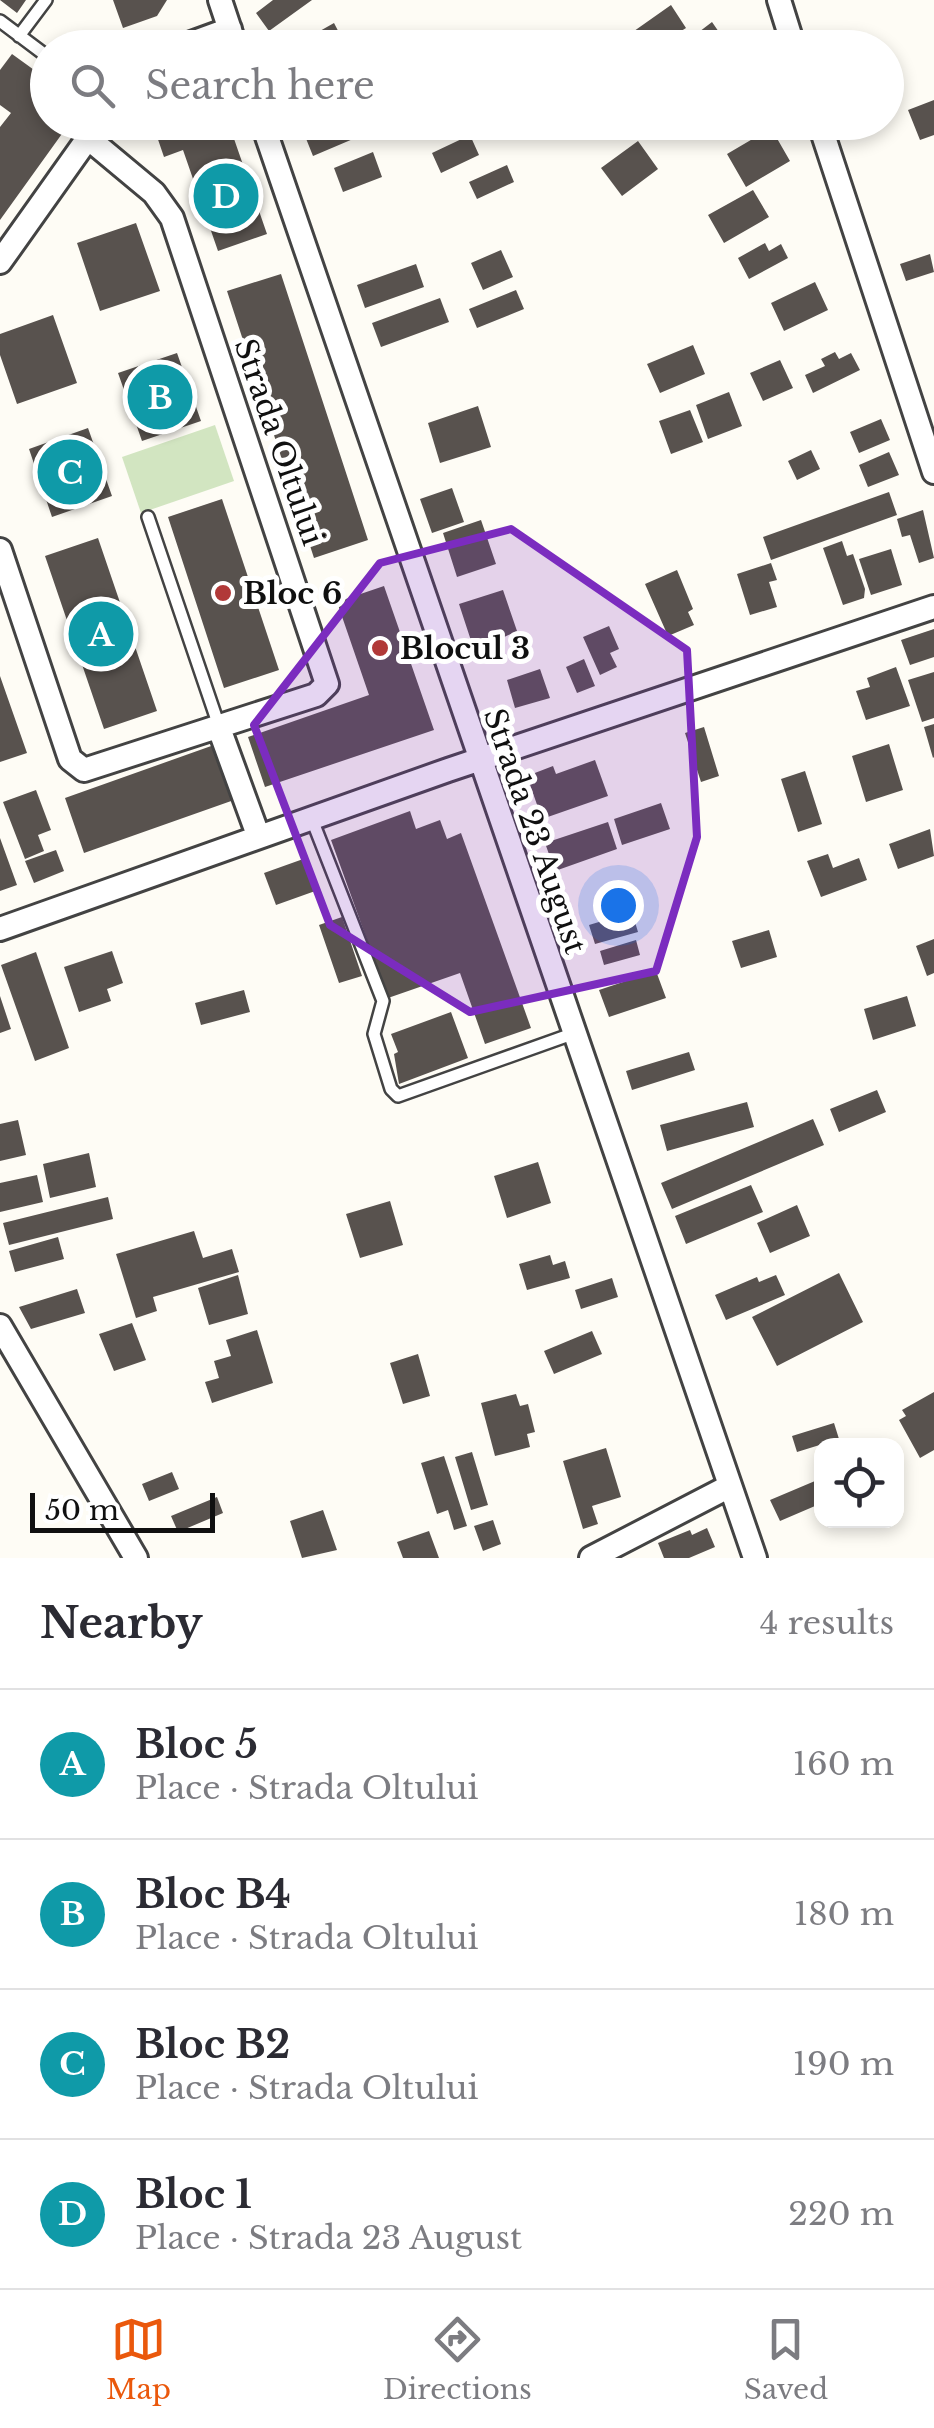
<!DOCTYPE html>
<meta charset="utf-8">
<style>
:root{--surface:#fff;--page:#f7f7f7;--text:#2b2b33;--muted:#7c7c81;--line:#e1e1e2;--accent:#ea580c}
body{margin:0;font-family:"Libre Baskerville",serif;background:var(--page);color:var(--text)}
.controls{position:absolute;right:30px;bottom:30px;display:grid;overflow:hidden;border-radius:20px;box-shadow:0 5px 15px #0003}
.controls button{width:90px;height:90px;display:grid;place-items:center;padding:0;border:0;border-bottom:2px solid var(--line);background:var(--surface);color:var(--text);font:50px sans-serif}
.scale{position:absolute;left:30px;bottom:25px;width:185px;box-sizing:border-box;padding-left:10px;border:5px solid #101010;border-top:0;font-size:28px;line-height:35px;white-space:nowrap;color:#101010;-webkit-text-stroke:8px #fff;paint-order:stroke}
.you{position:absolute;left:618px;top:905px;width:35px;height:35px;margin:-25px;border:8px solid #fff;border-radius:50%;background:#1a73e8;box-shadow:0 0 0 15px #1a73e833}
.badge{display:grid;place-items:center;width:65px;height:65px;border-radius:50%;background:var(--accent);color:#fff;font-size:32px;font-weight:700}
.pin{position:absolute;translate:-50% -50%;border:5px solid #fff;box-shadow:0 2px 10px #0006}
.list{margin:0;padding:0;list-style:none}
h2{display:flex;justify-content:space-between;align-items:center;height:130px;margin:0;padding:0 40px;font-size:42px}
h2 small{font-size:32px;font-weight:400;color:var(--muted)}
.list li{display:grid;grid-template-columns:65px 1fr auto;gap:30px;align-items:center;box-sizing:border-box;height:150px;padding:0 40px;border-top:2px solid var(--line)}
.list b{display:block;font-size:38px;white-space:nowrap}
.list p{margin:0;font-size:32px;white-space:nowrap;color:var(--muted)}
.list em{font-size:32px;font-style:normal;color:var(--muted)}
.icon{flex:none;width:55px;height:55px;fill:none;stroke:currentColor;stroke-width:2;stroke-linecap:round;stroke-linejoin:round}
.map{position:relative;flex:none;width:934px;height:1558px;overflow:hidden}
.search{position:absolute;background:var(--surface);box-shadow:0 5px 15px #0003;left:30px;right:30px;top:30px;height:110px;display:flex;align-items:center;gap:25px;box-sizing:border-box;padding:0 35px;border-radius:55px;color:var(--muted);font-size:38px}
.sheet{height:730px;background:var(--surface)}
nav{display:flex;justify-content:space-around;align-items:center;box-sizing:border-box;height:140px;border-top:2px solid var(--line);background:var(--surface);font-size:28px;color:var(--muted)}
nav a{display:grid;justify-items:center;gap:5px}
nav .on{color:var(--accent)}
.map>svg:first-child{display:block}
.green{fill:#d2e5c1}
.building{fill:#58524e}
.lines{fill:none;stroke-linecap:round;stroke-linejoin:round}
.service-casing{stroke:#434343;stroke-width:16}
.minor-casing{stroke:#434343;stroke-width:28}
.service{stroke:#fff;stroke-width:11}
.minor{stroke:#fff;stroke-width:22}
.marked{fill:#7b2cbf;fill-opacity:0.2;stroke:#7b2cbf;stroke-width:8;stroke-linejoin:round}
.poi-dot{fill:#b13938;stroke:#fff;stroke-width:4}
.labels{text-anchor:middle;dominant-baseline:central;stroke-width:10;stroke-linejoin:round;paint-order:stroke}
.street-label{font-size:30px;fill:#101010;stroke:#fff}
.poi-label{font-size:30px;font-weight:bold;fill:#101010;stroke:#fff;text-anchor:start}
</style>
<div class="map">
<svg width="934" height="1558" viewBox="0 0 934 1558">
<rect width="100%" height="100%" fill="#fefcf5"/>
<path class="green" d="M215,425L234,481L141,513L122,457Z"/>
<path class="building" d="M0,0H26L17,13Z
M113,0H167L157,16L123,28Z
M273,0H312L269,31L256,13Z
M671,5L686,28L654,48H610Z
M712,22L730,48H678Z
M334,23L347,48H288L285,42L300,33L304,40Z
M12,54L48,80V122H63L64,131L0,220V127L11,113L0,105V70Z
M934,100V135L920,140L908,110Z
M152,122H205L211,140L232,133L267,234L218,251L183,150L164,157Z
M336,122H346L353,139L313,156L305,136Z
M360,122H398V123L365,136Z
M771,128L790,161L746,187L727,154Z
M470,135L479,155L441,173L432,153Z
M638,141L658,169L622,196L601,168Z
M373,152L382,177L343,192L334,168Z
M507,165L514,182L477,199L469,182Z
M753,190L769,217L724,243L708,215Z
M136,223L160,291L100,311L77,243Z
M765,243L769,251L781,244L788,258L749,279L738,258Z
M501,250L513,277L483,290L471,263Z
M930,254L934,272L906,281L900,264Z
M416,264L424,287L365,308L357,285Z
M281,274L368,540L314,558L227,291Z
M815,282L828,310L784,331L771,303Z
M516,290L524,309L477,328L469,309Z
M440,298L449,322L381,347L372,323Z
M53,315L77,383L17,404L0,355V334Z
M693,345L705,374L660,393L647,364Z
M835,352L839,359L851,353L860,370L813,393L805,375L825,366L821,359Z
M177,353L201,421L142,441L118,373Z
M780,360L793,388L763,401L750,373Z
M729,392L742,426L708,439L696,405Z
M478,406L491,447L440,463L428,423Z
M690,410L703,442L671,454L659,421Z
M881,419L890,440L859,453L850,432Z
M88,428L112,496L52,517L29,449Z
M811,450L820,469L797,480L788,461Z
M889,452L899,475L868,487L859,465Z
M452,488L464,522L432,533L420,499Z
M889,492L897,515L771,560L763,537Z
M222,499L279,670L224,688L168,517Z
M923,510L934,558L919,563L910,535L902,537L897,519Z
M481,520L496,564L457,577L443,533Z
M98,538L157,711L104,729L45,556Z
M842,541L847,556L853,554L865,589L864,598L843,605L823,548Z
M891,549L902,585L871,595L859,559Z
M771,563L777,580L769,582L777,607L750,615L737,574Z
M677,570L693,609L688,612L694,625L668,636L645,584Z
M384,586L434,730L265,787L248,737L369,695L337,602Z
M503,590L517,631L500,639L504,656L478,662L459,604Z
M609,626L619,649L610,653L617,667L600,675L583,637Z
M934,629V657L910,665L901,640Z
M584,659L595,686L577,693L566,667Z
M896,667L910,706L866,720L856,691L870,687L867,678Z
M540,669L550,698L515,708L507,680Z
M934,672V718L922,722L908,680Z
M0,676L27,753L0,762Z
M934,724V757L933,758L924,727Z
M704,727L719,776L701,782L685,733Z
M889,744L903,790L866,802L852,756Z
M214,745L234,800L84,853L65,798Z
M595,760L608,796L542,819L527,776L553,766L556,774Z
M805,771L822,824L798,832L781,779Z
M36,790L51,830L38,835L44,851L25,859L3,802Z
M661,803L670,829L622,845L614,819Z
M410,811L416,829L440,820L447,839L461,833L531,1028L485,1044L460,973L388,998L331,840Z
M608,822L617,849L555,871L545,843Z
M930,829L934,856L898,869L889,844Z
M0,838L17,885L0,891Z
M56,850L64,871L34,883L25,861Z
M828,854L833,868L859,858L867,880L821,897L807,861Z
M306,858L318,890L276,905L264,873Z
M632,912L638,932L595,944L589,925Z
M342,917L362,976L339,983L319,925Z
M769,930L777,957L741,968L732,941Z
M934,939V973L927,976L916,946Z
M636,940L640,955L604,965L600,951Z
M112,951L123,983L107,989L111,1001L79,1012L64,967Z
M36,952L69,1048L35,1061L1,965Z
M656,971L666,998L609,1017L599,990Z
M244,990L250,1012L201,1025L195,1003Z
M0,996L11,1029L0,1033Z
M907,996L916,1026L873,1040L864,1009Z
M451,1012L468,1058L399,1084L394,1054L398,1052L391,1034Z
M689,1052L695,1070L632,1090L626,1071Z
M877,1090L886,1112L839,1132L830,1109Z
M747,1102L754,1127L667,1151L660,1125Z
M813,1119L824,1145L672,1209L661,1183Z
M18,1120L26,1155L0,1161V1124Z
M89,1153L96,1187L50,1198L43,1164Z
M538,1162L551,1203L507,1218L494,1176Z
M37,1175L43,1202L0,1212V1183Z
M751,1185L763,1212L686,1244L675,1216Z
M108,1197L113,1219L9,1245L3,1223Z
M390,1201L403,1245L360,1258L346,1214Z
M797,1205L810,1236L770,1253L757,1223Z
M194,1231L203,1258L232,1249L239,1272L153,1297L157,1311L136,1318L116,1254Z
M58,1237L64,1259L15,1272L9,1251Z
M550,1255L553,1265L565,1261L570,1278L527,1290L519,1264Z
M839,1273L863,1322L777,1366L752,1317Z
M238,1275L248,1314L209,1325L198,1288Z
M776,1275L785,1295L726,1320L715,1295L757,1277L759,1282Z
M612,1278L618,1297L581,1309L575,1290Z
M77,1289L85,1313L31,1329L19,1307Z
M132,1323L146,1360L114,1371L99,1334Z
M257,1330L273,1383L212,1403L205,1382L219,1378L214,1361L231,1356L226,1340Z
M592,1331L602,1354L554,1374L544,1351Z
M418,1354L430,1396L403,1404L390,1363Z
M934,1392V1450L920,1458L899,1420L906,1416L902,1410Z
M516,1394L520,1406L528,1404L535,1432L527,1434L530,1447L495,1456L481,1403Z
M834,1423L839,1439L797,1452L792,1436Z
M606,1448L621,1497L592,1506L598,1524L583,1529L563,1461Z
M472,1452L488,1505L471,1510L455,1457Z
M444,1456L467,1526L454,1530L448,1510L437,1514L421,1463Z
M172,1472L179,1489L149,1501L142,1484Z
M815,1481L822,1503L780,1521L770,1500Z
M217,1497L223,1513L178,1532L171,1516Z
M323,1510L337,1550L302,1558L290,1521Z
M493,1520L501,1544L483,1551L474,1526Z
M707,1528L715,1547L689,1558H664L658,1543L690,1530L692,1535Z
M429,1531L439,1558H403L397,1542Z"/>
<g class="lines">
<g class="service-casing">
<path id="service" d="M0,21L48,57
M19,36L46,0
M148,517L219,726
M311,817L383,1001L374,1034L391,1089L398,1096L572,1034"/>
</g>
<g class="minor-casing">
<path id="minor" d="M220,0L236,48
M779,0L794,48
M178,48L230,29
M262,122L755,1558
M819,122L934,472
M0,262L88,138V126
M0,550L70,759L84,770L316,695L327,684L172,218L154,193L88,138
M219,728L258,835
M0,929L448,770L934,607
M0,1326L136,1558
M591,1558L730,1486"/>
</g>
<use href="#service" class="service"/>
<use href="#minor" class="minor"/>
</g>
<path class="marked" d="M511,529L687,650L697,837L656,971L470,1012L330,925L254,725L380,563Z"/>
<g class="poi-dot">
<circle cx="223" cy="593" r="10"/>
<circle cx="380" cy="648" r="10"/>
</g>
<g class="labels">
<g class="street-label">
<text transform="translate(279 442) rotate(71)">Strada Oltului</text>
<text transform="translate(535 831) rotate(71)">Strada 23 August</text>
</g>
<g class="poi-label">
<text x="243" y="593">Bloc 6</text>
<text x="400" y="648">Blocul 3</text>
</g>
</g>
</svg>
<div class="controls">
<button><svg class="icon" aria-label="locate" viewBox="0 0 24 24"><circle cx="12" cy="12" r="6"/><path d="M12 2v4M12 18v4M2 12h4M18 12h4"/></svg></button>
</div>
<div class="scale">50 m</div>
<div class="you"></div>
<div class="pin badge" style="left:101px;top:634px;background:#0f9aa8">A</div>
<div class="pin badge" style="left:160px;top:397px;background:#0f9aa8">B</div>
<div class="pin badge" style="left:70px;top:472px;background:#0f9aa8">C</div>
<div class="pin badge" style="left:226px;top:196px;background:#0f9aa8">D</div>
<div class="search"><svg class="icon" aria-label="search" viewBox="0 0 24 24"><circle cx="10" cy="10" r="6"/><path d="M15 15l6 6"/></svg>Search here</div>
</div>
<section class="sheet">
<h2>Nearby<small>4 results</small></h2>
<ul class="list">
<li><span class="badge" style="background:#0f9aa8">A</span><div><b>Bloc 5</b><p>Place · Strada Oltului</p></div><em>160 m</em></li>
<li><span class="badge" style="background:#0f9aa8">B</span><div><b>Bloc B4</b><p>Place · Strada Oltului</p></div><em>180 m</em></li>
<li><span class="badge" style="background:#0f9aa8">C</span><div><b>Bloc B2</b><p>Place · Strada Oltului</p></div><em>190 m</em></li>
<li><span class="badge" style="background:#0f9aa8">D</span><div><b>Bloc 1</b><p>Place · Strada 23 August</p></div><em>220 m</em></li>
</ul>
</section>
<nav>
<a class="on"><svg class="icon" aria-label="map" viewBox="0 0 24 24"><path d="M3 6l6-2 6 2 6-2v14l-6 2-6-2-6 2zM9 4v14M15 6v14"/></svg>Map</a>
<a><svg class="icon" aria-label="directions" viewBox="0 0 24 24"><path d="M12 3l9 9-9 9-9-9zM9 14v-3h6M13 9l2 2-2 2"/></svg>Directions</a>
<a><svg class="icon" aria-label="saved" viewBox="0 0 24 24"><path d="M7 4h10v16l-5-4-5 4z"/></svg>Saved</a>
</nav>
